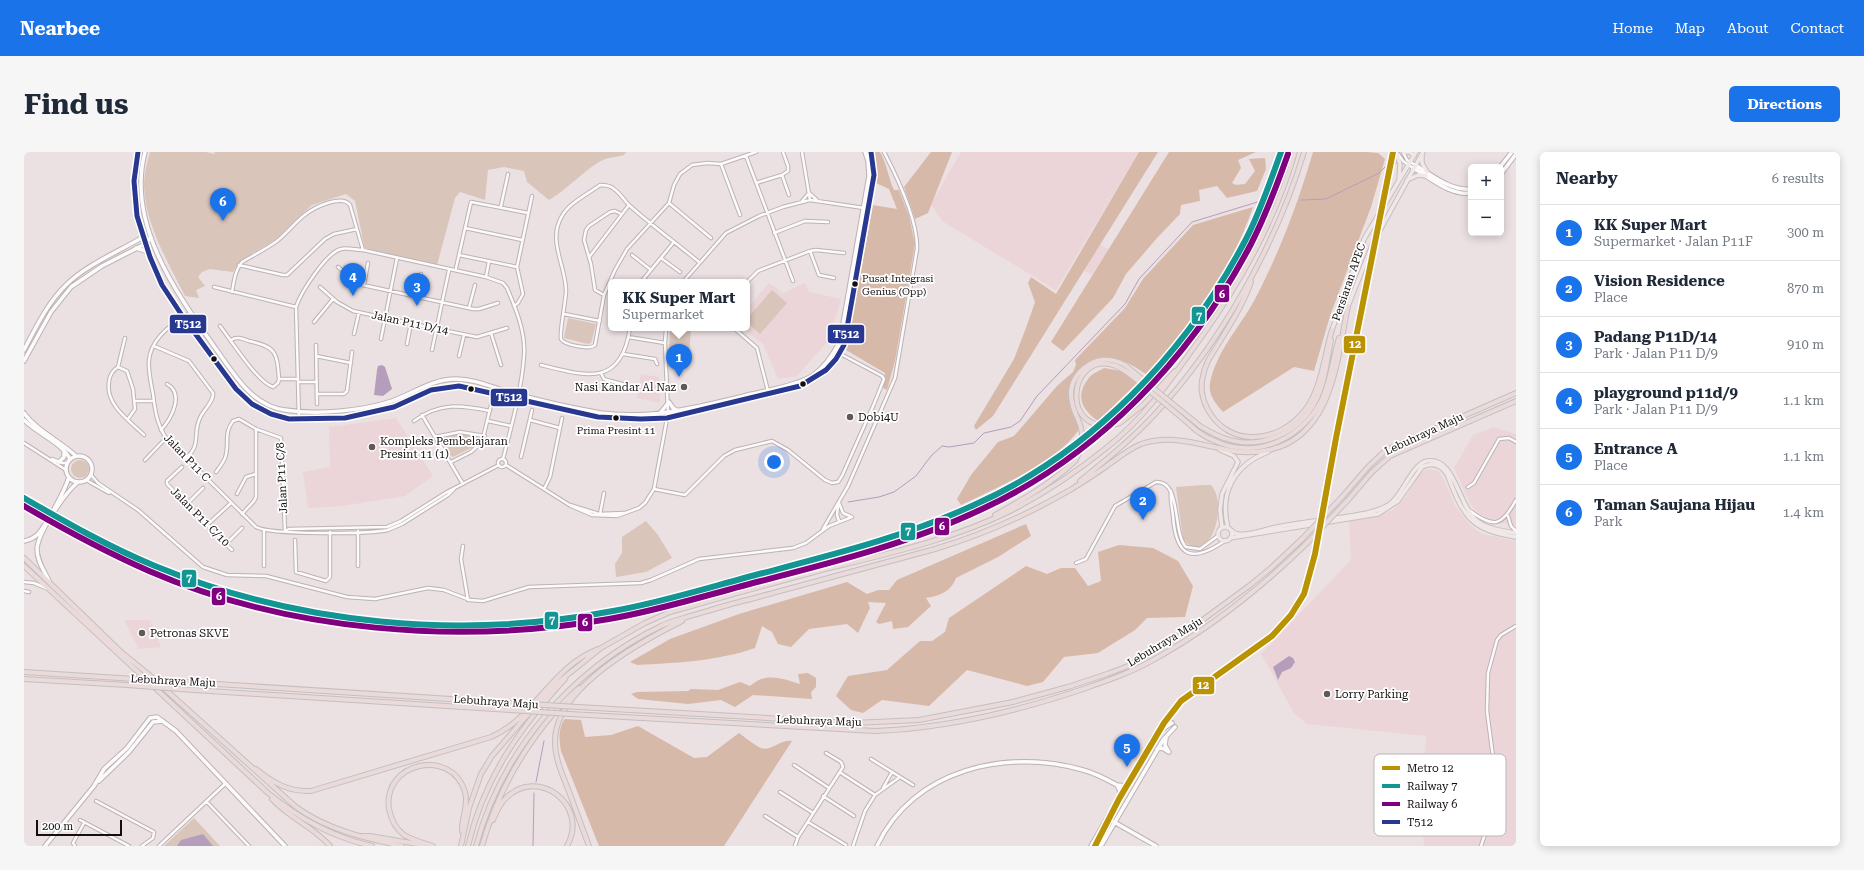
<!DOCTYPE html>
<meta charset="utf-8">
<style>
:root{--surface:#fff;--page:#f6f6f7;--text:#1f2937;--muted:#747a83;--line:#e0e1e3;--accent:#1a73e8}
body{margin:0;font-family:"Roboto Serif",serif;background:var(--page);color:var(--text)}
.controls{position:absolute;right:12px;top:12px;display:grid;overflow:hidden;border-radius:6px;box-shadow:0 2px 10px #0003}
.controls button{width:36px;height:36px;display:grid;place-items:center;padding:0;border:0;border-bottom:1px solid var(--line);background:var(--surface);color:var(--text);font:20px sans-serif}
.scale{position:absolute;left:12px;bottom:10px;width:86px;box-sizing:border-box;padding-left:4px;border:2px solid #150e0f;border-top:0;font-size:11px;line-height:14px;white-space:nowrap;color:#150e0f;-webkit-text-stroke:3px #fff;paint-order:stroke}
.you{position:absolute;left:750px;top:310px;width:14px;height:14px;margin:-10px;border:3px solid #fff;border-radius:50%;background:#1a73e8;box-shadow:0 0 0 6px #1a73e833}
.badge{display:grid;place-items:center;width:26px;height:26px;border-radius:50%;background:var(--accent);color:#fff;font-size:13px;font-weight:700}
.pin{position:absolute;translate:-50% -33px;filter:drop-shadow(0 1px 2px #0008)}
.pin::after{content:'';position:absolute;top:21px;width:14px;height:12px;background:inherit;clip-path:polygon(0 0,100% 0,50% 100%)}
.popup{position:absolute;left:584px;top:127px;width:142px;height:52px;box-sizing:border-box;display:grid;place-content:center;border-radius:6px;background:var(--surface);filter:drop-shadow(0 1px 3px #0005);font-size:13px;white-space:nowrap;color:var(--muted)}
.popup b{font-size:15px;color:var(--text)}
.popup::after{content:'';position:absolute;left:50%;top:100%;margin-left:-8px;border:8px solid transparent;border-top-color:var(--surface)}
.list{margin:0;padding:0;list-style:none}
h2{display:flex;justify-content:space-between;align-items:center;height:52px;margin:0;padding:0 16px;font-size:17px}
h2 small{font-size:13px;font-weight:400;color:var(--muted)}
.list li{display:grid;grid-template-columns:26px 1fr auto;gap:12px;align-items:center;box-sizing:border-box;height:56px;padding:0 16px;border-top:1px solid var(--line)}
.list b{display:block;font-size:15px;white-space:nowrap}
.list p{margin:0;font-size:13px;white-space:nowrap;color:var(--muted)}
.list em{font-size:13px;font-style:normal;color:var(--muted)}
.map{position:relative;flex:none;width:1492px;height:694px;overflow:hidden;border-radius:6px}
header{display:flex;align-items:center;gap:24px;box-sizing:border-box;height:56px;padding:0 20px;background:var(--accent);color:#fff}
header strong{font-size:19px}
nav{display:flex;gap:22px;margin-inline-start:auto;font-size:14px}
.intro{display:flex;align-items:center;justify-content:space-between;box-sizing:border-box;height:96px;padding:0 24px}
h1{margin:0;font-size:28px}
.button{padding:10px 18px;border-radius:6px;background:var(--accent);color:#fff;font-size:14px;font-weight:700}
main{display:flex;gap:24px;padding:0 24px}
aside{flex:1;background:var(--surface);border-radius:6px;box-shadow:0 2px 10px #0003}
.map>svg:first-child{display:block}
.built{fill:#ebd5d9}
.green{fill:#dac5bb}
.forest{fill:#d7b9a9}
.water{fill:#b49ebc}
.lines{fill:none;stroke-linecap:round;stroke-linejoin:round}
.stream{stroke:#b49ebc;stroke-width:1}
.street-casing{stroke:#bcb3b5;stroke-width:4.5}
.secondary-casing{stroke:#bcb3b5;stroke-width:5.5}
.primary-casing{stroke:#c4bfc0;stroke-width:5.5}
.highway-casing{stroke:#c4bfc0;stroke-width:6}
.street{stroke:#fcfafb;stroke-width:2.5}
.secondary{stroke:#fcfafb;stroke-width:3.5}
.primary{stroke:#f1e7e6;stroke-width:3.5}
.highway{stroke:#eadbda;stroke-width:4}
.highway-bridge-casing{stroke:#c4bfc0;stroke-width:6;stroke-linecap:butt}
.highway-bridge{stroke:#eadbda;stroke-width:4}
.bus-1-casing{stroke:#fff;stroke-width:8}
.bus-1{stroke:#283890;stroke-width:5}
.rail-1-casing{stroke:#fff;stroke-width:9}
.rail-2-casing{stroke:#fff;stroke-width:9}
.rail-1{stroke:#139593;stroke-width:6}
.rail-2{stroke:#800080;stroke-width:6}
.metro-1-casing{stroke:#fff;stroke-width:9}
.metro-1{stroke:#b99304;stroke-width:6}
.bus-dot{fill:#150e0f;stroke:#fff;stroke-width:1.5}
.poi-dot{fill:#605859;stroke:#fff;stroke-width:1.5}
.labels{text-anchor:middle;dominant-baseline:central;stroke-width:3.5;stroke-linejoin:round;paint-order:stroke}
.bus-label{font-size:10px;fill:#150e0f;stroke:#fff;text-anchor:start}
.street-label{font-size:11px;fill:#150e0f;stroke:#fff}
.poi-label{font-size:11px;fill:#150e0f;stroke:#fff;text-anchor:start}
.key{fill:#fff;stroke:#b9b7b7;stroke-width:1}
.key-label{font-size:11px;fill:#150e0f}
.line-badge{stroke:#fff;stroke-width:1.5}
.badge-label{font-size:11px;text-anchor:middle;font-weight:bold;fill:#fff}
</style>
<header>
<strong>Nearbee</strong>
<nav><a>Home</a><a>Map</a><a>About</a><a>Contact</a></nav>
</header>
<div class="intro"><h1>Find us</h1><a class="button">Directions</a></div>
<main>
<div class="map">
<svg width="1492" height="694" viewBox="0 0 1492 694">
<rect width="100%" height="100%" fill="#ebe0e2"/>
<path class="built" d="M937,0H1115L1032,138L918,69L907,52Z
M1075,92L1087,99L1076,116L1073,115L1068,123L1059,118Z
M745,131L759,141L781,131L785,140L817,147L813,163L803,180L804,189L773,224L754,227L739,192L718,176H723V157Z
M617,222L635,225L636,251L613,246Z
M372,266L409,324L381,344L318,354L284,356L279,320L306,315L305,275Z
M1469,275L1492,282V374L1465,368L1453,360L1447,353L1430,316L1449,283Z
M1404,317L1414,319L1421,330L1431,354L1446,373L1458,382L1492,389V694H1400L1398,660L1402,584L1283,572L1270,561L1237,502L1327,408L1325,369L1351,365L1369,358L1382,345L1395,321Z
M100,468H126L137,495L115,497Z"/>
<path class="green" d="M126,0H182L190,2L191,0H602L600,3C594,5 585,5 579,8C562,16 544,37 525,48L503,30L500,19L480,15L464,18L461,48L436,40L431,46L413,113L341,98L331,49L322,42L288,53L251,88L217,108L209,120L186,117L178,120L174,125L181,134L172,138L175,146L161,144C144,110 121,72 120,34C120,22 123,11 126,0Z
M748,138L763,151L736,182L723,170V167Z
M544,166L572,172L567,191L564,192L540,186Z
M646,176H667L665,204L645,205Z
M436,281L456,285V289L451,294L429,305L427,304L415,287L417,285Z
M47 317a9 9 0 1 1 18 0a9 9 0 1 1-18 0Z
M1180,333H1187C1198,345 1195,371 1187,385C1184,389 1179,392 1175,395C1167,395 1164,393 1159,387L1152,335Z
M622,369L634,383L648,406L622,420L592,425L591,412L598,401V385Z
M170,666L196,694H140Z"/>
<path class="forest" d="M851,0H856C863,12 864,25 870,38H875L885,64L891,92L871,209L863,238L859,236L861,221L822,198L849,53L873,57L865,37L852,31Z
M907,0H928L904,61L891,67L880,35Z
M1115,0H1134L969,264L952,278L950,274L990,207L1002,176L1011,150L1004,131L1007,125L1032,142Z
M1145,0H1232L1214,8L1217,16L1208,31L1212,33L1221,32L1231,19L1225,7L1241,6L1242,17L1233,39L1203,46L1193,34L1175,38L1176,49L1157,53L1156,62L1133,86L1102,122L1089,146L1039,199L1027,190Z
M1289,0H1342L1354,1L1361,7L1347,55L1306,164L1290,219L1270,215L1199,260C1192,252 1184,243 1186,231C1192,200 1215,176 1230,149C1255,102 1274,51 1289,0Z
M1229,55C1208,118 1166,172 1123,223C1101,207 1076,195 1054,219C1047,227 1044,240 1046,251C1048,260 1052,269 1055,277C1036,309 970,337 937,353L933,347L947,323L974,290L990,284L1033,234L1049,220L1052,213L1051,208L1101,156L1119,127L1169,73Z
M1080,216L1097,219L1113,231L1074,269C1058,258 1051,244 1064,227C1067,222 1075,219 1080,216Z
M1002,372L1007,384L974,405L932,426C927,440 915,444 902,446L907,454L884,475L869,477L868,469L855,472L852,470L862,451L844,450L846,456L834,481L823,472L785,477L767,495L754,492L748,480L738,474L731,496C694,509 652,511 613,513L606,510L646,487L715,462L823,430L843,442L854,438H865L873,428Z
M1095,393L1129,396L1154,409L1169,434L1161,465L1123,466L1111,478L1074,501L1040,505L1019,530L1003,534L943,518L905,554L858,548L839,561L827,558L812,544L824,524L863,518L896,489H908L921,480L925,466L1002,414L1023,422L1037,416H1051L1064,434L1077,429L1074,400Z
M784,521L792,526V535L787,540L788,547L729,543L711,555L697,548L664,552L614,547L607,542L613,540L664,539L667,537L694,538L716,530L726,534C742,520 757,526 776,532L774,522Z
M541,567L557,568L561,585L587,583L614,574L670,606L683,605L715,581C722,586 730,593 737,596C746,600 757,587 768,589L700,694H575L537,599C535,589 534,575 541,567Z"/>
<path class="water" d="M358,213L361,215L368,237L359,244L350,243L353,218L354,214Z
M1265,504L1269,506L1271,510L1267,516L1258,520L1254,528L1249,515Z
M179,682L189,694H153L157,688Z"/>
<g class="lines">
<path class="stream" d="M1277,48L1302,47L1355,21L1365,11H1373
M824,350L855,345L870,340L892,324L907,304L918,294L925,295L950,291L960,281L987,275L996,269L1013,244L1101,152L1115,127L1168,70L1237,49
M512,630L520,589
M509,694L510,641"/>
<g class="street-casing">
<path id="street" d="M778,0L786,48
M1379,0L1383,8L1391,13
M1374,2L1379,9L1389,16
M722,4L769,129
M697,12L716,63
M758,23L765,43
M732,31L758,23L764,19V14L759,0
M778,49L785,41L793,48
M645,51L687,86
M477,54L484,22
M441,76L498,88
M750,81L781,69L804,70
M786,99L795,123L810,126
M435,103L493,115
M608,103L627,118
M566,104L605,53
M637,106L656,120
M675,110C652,91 627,73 605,53C600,48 596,41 590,37C587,34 580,33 576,33C564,42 545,51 538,64C523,89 542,113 542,139C542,147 535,183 537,187C540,193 566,198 571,193L580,143L591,118L603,97L645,51L650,33L656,22L668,13L683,11L697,12L732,0
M215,113L259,123H263L301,87L310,82L333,77
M314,115L334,132L449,157H455L474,151
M432,116L447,50L504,61
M462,125L465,109
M620,127L624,130
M617,130L650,90
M659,130L702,81L735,64L759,55L786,48L840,56
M723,130L734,119L786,99L792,98L820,101
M340,133L344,111
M190,135L272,155
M296,135L313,150L329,159L413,177L453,185L483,176
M208,140C210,129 211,118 218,110C230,103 242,97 253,89C263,81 271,70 282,62C291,55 318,42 326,53L339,98
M580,143L571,138L567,112L560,88L562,78L565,74L586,60L591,59L597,62
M392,145L397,122
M490,154L494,151L499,142L493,115L508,44
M445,156L451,133
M166,161C148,171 127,186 125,208C124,219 127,231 129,242C131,259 133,272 142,286L232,375C246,383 345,382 364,378L378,372L424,343L430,337
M540,162L576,169
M290,170L309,147
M196,174C207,188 233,230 249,235L254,231L255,227H274
M710,176L733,196L744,239
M467,181L477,213
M330,182L335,160
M604,185L641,191
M357,187L373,106
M207,188C213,184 219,187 225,189C252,195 253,200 255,227
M383,192L387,171
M292,193L293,252
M130,194L165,209L189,241C190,250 179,258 176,266C168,283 178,292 162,306
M408,198L425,118
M599,202L631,207L633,212
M292,204L327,211
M435,204L440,183
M517,213C562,224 597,236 606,176
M94,215L101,186
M577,221L580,227L583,228L613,236
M274,230H293
M293,242H320L323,239L328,200
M111,249H130
M398,263L439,332
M104,267L111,257L109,237L103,219L94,215C89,218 85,224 85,230C81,253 106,269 120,283
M275,267L272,155C277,140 302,101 317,97C323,95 332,98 339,98L462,125L479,131L483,136C492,157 502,181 500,204C498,236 487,276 479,307
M506,268L536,276
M390,269C415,250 438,253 466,259
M464,269L487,274
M137,278C147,267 161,242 143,232
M411,285L436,280L461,284
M0,291L42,318
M497,305L508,258
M474 311a4 4 0 1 1 8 0a4 4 0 1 1-8 0Z
M28,307L38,311H43
M121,308L142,286
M427,310L447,300L458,290L468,249
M482,313L547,354L568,363L593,364L615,356L621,351L630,337L644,261L641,191L642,176
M158,315L143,329V332L208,398
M192,320C195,316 199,311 201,306C206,292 199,282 209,269L215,267L232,277L257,286L261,379
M67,323L74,331L114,358L179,415L203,423L242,424L323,445L351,447L404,436L420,438L446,448L459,449L505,435L617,431L627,428L675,407L769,396L782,391L805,374L828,365
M62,328L85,341
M1444,335L1450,331L1475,287L1485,286L1492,290
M520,337L526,325L538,266
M630,337L661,343L700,304L711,298L748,289L764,298L801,328L808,331L814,330L818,324L850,252L860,227L858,224L811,199
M1147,339C1146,347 1148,356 1149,364C1152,407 1169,411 1202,388
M213,342L222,325L232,322
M815,351L819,361L828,365
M163,352L179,336
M546,353L575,362L600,361
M814,353L813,363L815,369
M1445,358C1470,377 1478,374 1492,348
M218,362L230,349L232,345V277
M576,362L580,341
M1484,364L1487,374L1492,379
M183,373L207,351
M799,377L824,334L871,226L893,97C894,68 873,25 860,0
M240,378V414
M261,379L265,377L363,375L377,369L423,340L475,313
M271,388L272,420L302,429L306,425V380
M202,392L218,376
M439,394L437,407L444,448
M1052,411L1062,407L1091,354L1132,330C1158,329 1148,380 1162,395L1176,397L1195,383
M334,414V379
M0,430L10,431L24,437
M0,439L5,440
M847,607L889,633
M770,613L805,636
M817,621L851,643
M859,636L868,620
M756,640L789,661
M799,644L830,664
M72,649L130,680L129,686L118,694
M183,650L225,694
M741,664L774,685
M56,668L105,694
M784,670L822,693
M51,694L49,691L60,671
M135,694L202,631
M771,694L774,685L819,615L817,610L802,601
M829,694L841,659L851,643L876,625
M1457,694L1466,667L1471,620L1463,559L1464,521L1473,488L1477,483L1492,474"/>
</g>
<g class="secondary-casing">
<path id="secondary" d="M114,0L110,29L113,64L116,77L126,105L138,133L159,165L212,237L228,252L247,262L265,267L321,266L370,255L407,238L435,234L574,265L617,267L643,266L776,234C796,225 811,214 820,193L850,23L847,0
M121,0C102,72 153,142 192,197C210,222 228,254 261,258C293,263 338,259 368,249C390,241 408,227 432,227C452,227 469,236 488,241C517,249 547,256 577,261C628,268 678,254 728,242C746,238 773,233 788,224C801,215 809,203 816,189L845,24L844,9L841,0
M1391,13C1408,23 1426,39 1447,37
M1476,15L1488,0
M1389,16C1407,26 1426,44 1447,41
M1477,22L1492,2
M112,96L124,100
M0,198C12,175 24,150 43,132C64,112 94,100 119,85
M0,209L27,160L47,135L78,114L121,92L127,85
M0,261C13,279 36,289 52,304
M636,261L645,250L649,256L654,259
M0,268C14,282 37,290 46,307
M42 317a13 13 0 1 1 26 0a13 13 0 1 1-26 0Z
M35,310L40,305V299
M0,389C5,388 10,386 14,382C23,372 41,338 45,325
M25,429C20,418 13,409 13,397C14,380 41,341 54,330
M1133,597L1138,596L1145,600L1141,593L1142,586
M75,629L105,600L129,570L139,569
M1097,641L1093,633L1102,634
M1090,670L1132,694
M21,694L70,634L80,617L103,596L126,566L133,565L152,579L261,694
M853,694C889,617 983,596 1059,618C1071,621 1082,627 1093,633
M1067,694L1129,586L1134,580L1148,571
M1077,694L1139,588L1151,575"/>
</g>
<g class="primary-casing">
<path id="primary" d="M1372,0L1376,12L1375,28
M1380,0H1386L1390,4
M1398,3V11L1403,20
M1383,28L1394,23L1402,24
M1324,154L1349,91L1399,0
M1308,178L1340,87L1392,0
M1196,298L1210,304L1214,310L1198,342L1196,358L1198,376
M1194 382a7 7 0 1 1 14 0a7 7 0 1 1-14 0Z
M1204,376C1195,341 1210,313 1244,300
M1207,378C1209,380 1211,382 1214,382C1226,384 1241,377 1253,375C1283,369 1314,367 1343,361C1351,359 1359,357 1366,352C1379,342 1388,312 1403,309C1431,304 1434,353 1452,368C1463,377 1479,379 1492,381
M1206,386L1354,362L1374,349L1398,315C1408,310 1417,313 1423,322C1439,363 1445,378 1492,385"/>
</g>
<g class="highway-casing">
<path id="highway" d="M1227,130C1220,150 1209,168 1198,186C1191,198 1181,210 1179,224C1176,234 1178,247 1183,256C1204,297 1255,292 1281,258C1298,236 1300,204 1308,178
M1096,271L1119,253L1151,219
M1176,274C1183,278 1191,283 1200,286C1235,299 1274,282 1291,250C1301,232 1303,208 1307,188
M1173,279C1178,282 1183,286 1189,288C1231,309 1280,287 1299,245C1307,227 1309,205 1315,186
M1056,329C1082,308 1108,287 1131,262C1196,192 1253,91 1280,0
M1318,345L1344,315L1362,298L1492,241
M1324,348L1348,320L1366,304L1492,249
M971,363C1000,347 1028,331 1051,309
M0,406L97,500L123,521L272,655C304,678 340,686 378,694
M0,414L244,641C276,667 308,685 348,694
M0,520L95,526
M0,527L103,533
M162,530L488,551
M170,538L487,558
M554,555L829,571L895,568L989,550L1044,535L1083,522L1104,514L1126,502L1169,475L1225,434L1247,416L1278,387
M546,562L851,579C922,576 995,559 1062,536C1085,528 1108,520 1129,508C1185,477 1237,436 1283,391
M232,617C249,631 265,640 287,639L467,585C511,566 526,516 574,497
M248,647C265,666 290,675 306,694
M469,668C472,661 475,653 481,647C513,613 566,653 543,694
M339,684H346L399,693
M409,694C399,691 389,688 380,683C372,677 367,667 365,657C358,610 428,595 441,640C445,652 437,667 438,679
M437,694L445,656L457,622L468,604L499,568L531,533L577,496L621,471L646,460C696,446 745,432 794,419C858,403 925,389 984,360C1018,343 1051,321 1081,297C1121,266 1149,225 1178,184C1218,128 1252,67 1271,0
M444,694C460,626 495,577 541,527
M452,694C478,598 548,517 637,474C645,470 654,468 663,465C684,459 705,452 727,447C788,430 849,414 911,397C958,383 1003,363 1046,338C1059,330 1072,322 1084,313C1094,306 1105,297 1117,292C1147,282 1174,292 1203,298C1217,301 1231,301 1245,298C1309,284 1313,207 1324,154
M458,694C472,645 496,601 529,562C537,553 545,544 555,536
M565,694C558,675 551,656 544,637C538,622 531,606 531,590C530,537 616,490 658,469"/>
</g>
<use href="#street" class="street"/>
<use href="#secondary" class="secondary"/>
<use href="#primary" class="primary"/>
<use href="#highway" class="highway"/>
<g class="highway-bridge-casing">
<path id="highway-bridge" d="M1096,271C1034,289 1043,196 1092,214C1103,218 1113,228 1122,236C1139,250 1156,264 1173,279
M1051,309C1057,299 1060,288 1057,276C1055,267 1049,259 1048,250C1044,234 1052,220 1066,212C1078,205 1089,207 1101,213L1176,274
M1278,387L1318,345
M1283,391L1324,348
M95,526L162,530
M103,533L170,538
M488,551L554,555
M487,558L546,562"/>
</g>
<use href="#highway-bridge" class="highway-bridge"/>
<g class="bus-1-casing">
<path id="bus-1" d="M114,0L110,29L113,64L126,105L138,133L159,165L212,237L228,252L247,262L265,267L321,266L370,255L407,238L435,234L574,265L617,267L643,266L776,234L802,218L812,207L820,193L850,23L847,0"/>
</g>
<use href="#bus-1" class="bus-1"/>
<g class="rail-1-casing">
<path id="rail-1" d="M0,346C43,371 85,395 131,414C274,473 437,488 589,459C640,450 689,434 739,421C811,402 883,384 950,353C1067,301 1162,201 1221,89C1236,61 1246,30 1257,0"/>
</g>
<g class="rail-2-casing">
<path id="rail-2" d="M0,354C41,378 82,400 125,419C265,480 436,493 585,467C637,458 686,442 737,429C811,410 886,391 956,358C1073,305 1168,205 1227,92C1242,63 1253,33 1264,2"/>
</g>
<use href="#rail-1" class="rail-1"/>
<use href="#rail-2" class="rail-2"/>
<g class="metro-1-casing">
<path id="metro-1" d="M1071,694L1095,647L1140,571L1157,549L1248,484L1267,463L1280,442L1291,402L1312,286L1369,0"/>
</g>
<use href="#metro-1" class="metro-1"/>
</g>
<g class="bus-dot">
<circle cx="831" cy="132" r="3.5"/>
<circle cx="190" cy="207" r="3.5"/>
<circle cx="779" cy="232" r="3.5"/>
<circle cx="447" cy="237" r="3.5"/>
<circle cx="592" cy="266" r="3.5"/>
</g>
<g class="poi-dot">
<circle cx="660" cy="235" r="4"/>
<circle cx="826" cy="265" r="4"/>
<circle cx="348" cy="295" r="4"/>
<circle cx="118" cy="481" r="4"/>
<circle cx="1303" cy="542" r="4"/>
</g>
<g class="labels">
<g class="bus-label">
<text x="838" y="126">Pusat Integrasi<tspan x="838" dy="13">Genius (Opp)</tspan></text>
<text x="592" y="278" text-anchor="middle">Prima Presint 11</text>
</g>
<g class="street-label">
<text transform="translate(1325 130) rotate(-71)">Persiaran APEC</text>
<text transform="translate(386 171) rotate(12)">Jalan P11 D/14</text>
<text transform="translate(1400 282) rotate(-25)">Lebuhraya Maju</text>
<text transform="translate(163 306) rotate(46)">Jalan P11 C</text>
<text transform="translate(258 326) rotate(-93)">Jalan P11 C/8</text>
<text transform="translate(176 365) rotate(45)">Jalan P11 C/10</text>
<text transform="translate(1141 490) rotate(-31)">Lebuhraya Maju</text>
<text transform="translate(149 529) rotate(3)">Lebuhraya Maju</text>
<text transform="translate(472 550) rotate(4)">Lebuhraya Maju</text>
<text transform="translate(795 569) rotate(2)">Lebuhraya Maju</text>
</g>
<g class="poi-label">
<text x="652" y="235" text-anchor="end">Nasi Kandar Al Naz</text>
<text x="834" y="265">Dobi4U</text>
<text x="356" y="289">Kompleks Pembelajaran<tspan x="356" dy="13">Presint 11 (1)</tspan></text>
<text x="126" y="481">Petronas SKVE</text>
<text x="1311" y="542">Lorry Parking</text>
</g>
</g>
<rect x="1350" y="602" width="132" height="82" rx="6" class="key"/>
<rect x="1358" y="614" width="18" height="4" fill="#b99304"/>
<rect x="1358" y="632" width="18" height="4" fill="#139593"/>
<rect x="1358" y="650" width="18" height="4" fill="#800080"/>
<rect x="1358" y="668" width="18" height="4" fill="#283890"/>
<g class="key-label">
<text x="1383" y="620">Metro 12</text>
<text x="1383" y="638">Railway 7</text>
<text x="1383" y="656">Railway 6</text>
<text x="1383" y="674">T512</text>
</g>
<g class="line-badge">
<rect x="1190" y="132" width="16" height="19" rx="4" fill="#800080"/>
<rect x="1167" y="154" width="15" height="19" rx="4" fill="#139593"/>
<rect x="145" y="162" width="38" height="20" rx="4" fill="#283890"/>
<rect x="803" y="172" width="38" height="20" rx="4" fill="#283890"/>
<rect x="1319" y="183" width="23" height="19" rx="4" fill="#b99304"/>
<rect x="466" y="236" width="38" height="19" rx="4" fill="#283890"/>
<rect x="910" y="365" width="16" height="19" rx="4" fill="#800080"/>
<rect x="876" y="370" width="16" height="19" rx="4" fill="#139593"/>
<rect x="157" y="417" width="16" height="19" rx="4" fill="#139593"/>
<rect x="187" y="435" width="15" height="19" rx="4" fill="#800080"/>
<rect x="520" y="459" width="15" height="19" rx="4" fill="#139593"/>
<rect x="553" y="461" width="16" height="19" rx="4" fill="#800080"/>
<rect x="1168" y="524" width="23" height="19" rx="4" fill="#b99304"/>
</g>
<g class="badge-label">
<text x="1198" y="146">6</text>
<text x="1175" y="168">7</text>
<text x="164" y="176">T512</text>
<text x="822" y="186">T512</text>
<text x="1331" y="196">12</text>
<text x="485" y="249">T512</text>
<text x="918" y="378">6</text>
<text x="884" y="383">7</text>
<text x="165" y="430">7</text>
<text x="195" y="448">6</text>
<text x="528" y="472">7</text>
<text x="561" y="474">6</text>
<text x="1179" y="537">12</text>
</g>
</svg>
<div class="controls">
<button>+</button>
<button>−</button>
</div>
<div class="scale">200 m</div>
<div class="you"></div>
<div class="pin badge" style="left:655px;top:225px">1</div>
<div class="popup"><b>KK Super Mart</b>Supermarket</div>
<div class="pin badge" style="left:1119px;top:368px">2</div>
<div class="pin badge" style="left:393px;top:154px">3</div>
<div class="pin badge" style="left:329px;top:144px">4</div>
<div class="pin badge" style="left:1103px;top:615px">5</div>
<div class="pin badge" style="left:199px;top:69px">6</div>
</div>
<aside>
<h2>Nearby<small>6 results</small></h2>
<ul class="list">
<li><span class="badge">1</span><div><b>KK Super Mart</b><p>Supermarket · Jalan P11F</p></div><em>300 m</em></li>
<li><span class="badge">2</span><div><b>Vision Residence</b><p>Place</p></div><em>870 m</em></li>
<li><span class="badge">3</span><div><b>Padang P11D/14</b><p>Park · Jalan P11 D/9</p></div><em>910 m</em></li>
<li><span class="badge">4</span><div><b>playground p11d/9</b><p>Park · Jalan P11 D/9</p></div><em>1.1 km</em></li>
<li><span class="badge">5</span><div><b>Entrance A</b><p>Place</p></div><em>1.1 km</em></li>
<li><span class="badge">6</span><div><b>Taman Saujana Hijau</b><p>Park</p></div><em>1.4 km</em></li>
</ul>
</aside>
</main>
